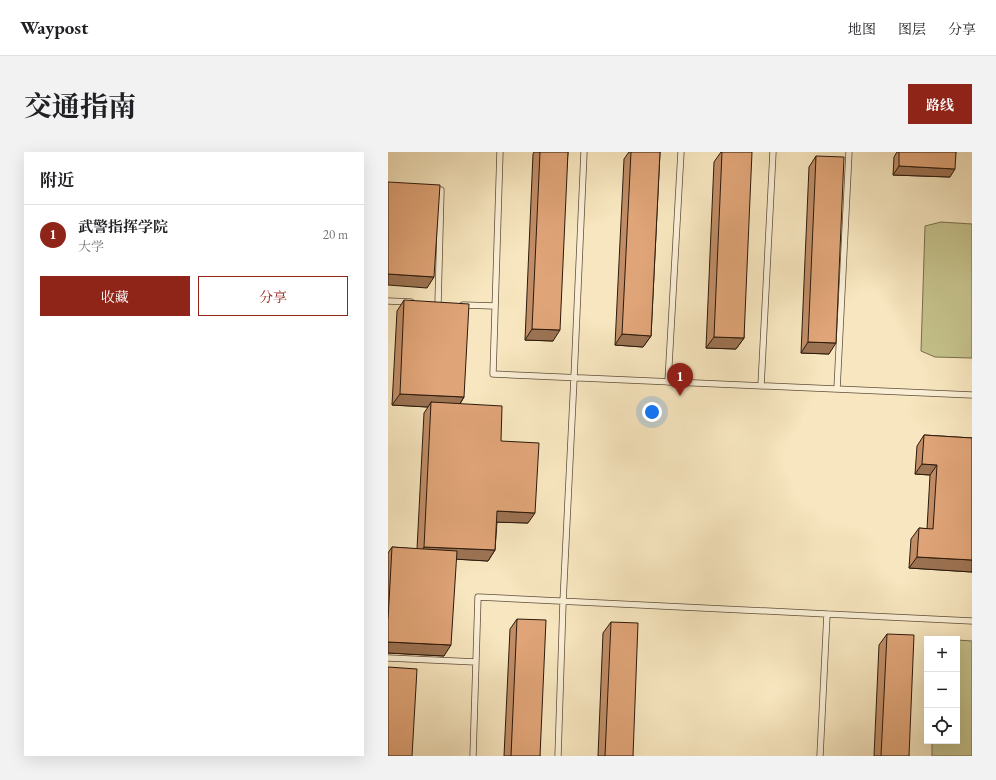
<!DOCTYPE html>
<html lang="zh">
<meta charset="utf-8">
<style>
:root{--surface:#fff;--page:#f2f2f2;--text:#202124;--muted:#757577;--line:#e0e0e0;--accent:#8f2418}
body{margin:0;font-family:"EB Garamond","Noto Serif SC",serif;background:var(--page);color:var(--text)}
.controls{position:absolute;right:12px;bottom:12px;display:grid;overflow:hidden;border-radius:0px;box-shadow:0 4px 16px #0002}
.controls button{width:36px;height:36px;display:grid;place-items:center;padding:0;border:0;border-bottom:1px solid var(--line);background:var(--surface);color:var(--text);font:20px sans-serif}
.you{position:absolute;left:264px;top:260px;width:14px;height:14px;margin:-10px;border:3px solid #fff;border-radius:50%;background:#1a73e8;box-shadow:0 0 0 6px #1a73e833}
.badge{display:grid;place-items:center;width:26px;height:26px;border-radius:50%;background:var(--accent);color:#fff;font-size:13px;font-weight:700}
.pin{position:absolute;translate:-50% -33px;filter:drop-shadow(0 1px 2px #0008)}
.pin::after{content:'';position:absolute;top:21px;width:14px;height:12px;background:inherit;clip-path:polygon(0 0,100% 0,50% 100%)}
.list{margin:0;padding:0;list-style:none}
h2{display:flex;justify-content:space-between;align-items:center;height:52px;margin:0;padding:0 16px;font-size:17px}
h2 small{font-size:13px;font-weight:400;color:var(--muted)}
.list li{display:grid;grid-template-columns:26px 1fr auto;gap:12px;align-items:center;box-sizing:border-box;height:60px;padding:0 16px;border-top:1px solid var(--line)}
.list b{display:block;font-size:15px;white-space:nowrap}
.list p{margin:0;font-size:13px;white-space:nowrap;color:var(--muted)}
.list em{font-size:13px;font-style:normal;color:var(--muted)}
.actions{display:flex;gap:8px;padding:12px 16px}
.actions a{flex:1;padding:9px 0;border:1px solid var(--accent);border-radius:0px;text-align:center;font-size:14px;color:var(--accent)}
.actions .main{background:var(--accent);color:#fff}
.icon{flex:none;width:22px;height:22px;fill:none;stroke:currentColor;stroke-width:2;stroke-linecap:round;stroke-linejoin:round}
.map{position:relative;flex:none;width:584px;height:604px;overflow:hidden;border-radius:0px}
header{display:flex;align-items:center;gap:24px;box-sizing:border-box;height:56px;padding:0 20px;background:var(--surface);border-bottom:1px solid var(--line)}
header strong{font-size:19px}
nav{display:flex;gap:22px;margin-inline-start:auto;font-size:14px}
.intro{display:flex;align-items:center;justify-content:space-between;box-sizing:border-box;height:96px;padding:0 24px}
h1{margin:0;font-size:28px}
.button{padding:10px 18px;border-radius:0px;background:var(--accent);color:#fff;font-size:14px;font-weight:700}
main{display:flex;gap:24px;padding:0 24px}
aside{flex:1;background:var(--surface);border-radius:0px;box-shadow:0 4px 16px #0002}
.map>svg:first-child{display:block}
.green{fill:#c5c28c;stroke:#786e4c}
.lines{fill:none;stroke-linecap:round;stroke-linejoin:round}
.service-casing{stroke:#5f4d39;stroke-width:7}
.service{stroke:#faefd5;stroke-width:5.5}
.wall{fill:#c08d66;stroke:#2c1a0c}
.shaded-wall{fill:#9c7353;stroke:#2c1a0c}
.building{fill:#dfa477;stroke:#2c1a0c}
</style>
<header>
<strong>Waypost</strong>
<nav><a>地图</a><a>图层</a><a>分享</a></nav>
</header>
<div class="intro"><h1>交通指南</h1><a class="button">路线</a></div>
<main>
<aside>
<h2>附近<small></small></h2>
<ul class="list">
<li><span class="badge">1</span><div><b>武警指挥学院</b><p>大学</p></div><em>20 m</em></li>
</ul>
<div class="actions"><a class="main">收藏</a><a>分享</a></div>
</aside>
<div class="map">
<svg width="584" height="604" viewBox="0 0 584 604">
<rect width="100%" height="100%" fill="#f7e6bf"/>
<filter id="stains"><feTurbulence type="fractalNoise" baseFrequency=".005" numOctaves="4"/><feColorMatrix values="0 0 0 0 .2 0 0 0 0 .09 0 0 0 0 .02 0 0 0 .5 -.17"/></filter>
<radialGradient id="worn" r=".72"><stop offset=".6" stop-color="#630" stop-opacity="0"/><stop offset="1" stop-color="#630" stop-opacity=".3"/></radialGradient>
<path class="green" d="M553,70L584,72V206L547,205L533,199L537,74Z
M569,488L584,489V604H544V589H569Z"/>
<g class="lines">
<g class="service-casing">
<path id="service" d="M112,0L105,222L584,243
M44,38H53L50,152
M0,149L23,150
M75,153L107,154
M280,230L293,0
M373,234L385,0
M449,237L461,0
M0,506L88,510
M85,604L90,445L439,462L584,469
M170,604L175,450L186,226L196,0
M432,604L439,462"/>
</g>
<use href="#service" class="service"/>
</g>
<path class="wall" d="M146,0H180L165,189L137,188L145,2Z
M241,0H272L263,184L255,195L227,193L236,7Z
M333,0H354L356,186L348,197L318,196L326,10Z
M509,0H568L562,25L505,23L506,5Z
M428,4L441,202L413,201L421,15Z
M16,148L76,245L72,252L113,289L140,371L109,370L107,398L100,409L68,407L56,504L0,501V401L4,395L29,397L36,261L40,255L4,253L9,159Z
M536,283L584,286V420L521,416L523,387L531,376L539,377L542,323L527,322L529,294Z
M129,467L152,604H116L122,477Z
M223,470L245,604H210L215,481Z
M499,482L521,604H486L491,493Z"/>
<path class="shaded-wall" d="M511,14L567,17L562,25L505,23Z
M0,122L46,125L39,136L0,133Z
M144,177L172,178L165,189L137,188Z
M234,182L263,184L255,195L227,193Z
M326,185L356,186L348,197L318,196Z
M420,190L448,191L441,202L413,201Z
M12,242L76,245L69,256L43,250L40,255L4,253Z
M534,312L549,313L542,323L527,322Z
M109,359L147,361L140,371L102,370Z
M36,395L107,398L100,409L29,405Z
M529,405L584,408V420L521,416Z
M0,490L63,493L56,504L0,501Z"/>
<path class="building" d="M152,0H180L172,178L144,177Z
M243,0H272L263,184L234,182Z
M334,0H364L356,186L326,185Z
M511,0H568L567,17L511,14Z
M428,4L456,5L448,191L420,190Z
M0,30L52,33L46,125L0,122Z
M16,148L81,152L76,245L12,242Z
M43,250L114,254L113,289L151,291L147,361L109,359L107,398L36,395Z
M536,283L584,286V408L529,405L531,376L545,377L549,313L534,312Z
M4,395L69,399L63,493L0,490V468Z
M129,467L158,468L152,604H123Z
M223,470L250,471L245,604H217Z
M499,482L526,483L521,604H493Z
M0,515L29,517L24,604H0Z"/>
<rect width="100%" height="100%" filter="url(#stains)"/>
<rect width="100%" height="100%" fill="url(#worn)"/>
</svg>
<div class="controls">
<button>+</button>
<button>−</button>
<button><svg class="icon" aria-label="locate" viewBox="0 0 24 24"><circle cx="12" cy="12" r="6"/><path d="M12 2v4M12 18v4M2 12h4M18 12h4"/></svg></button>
</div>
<div class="you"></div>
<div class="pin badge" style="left:292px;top:244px">1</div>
</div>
</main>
